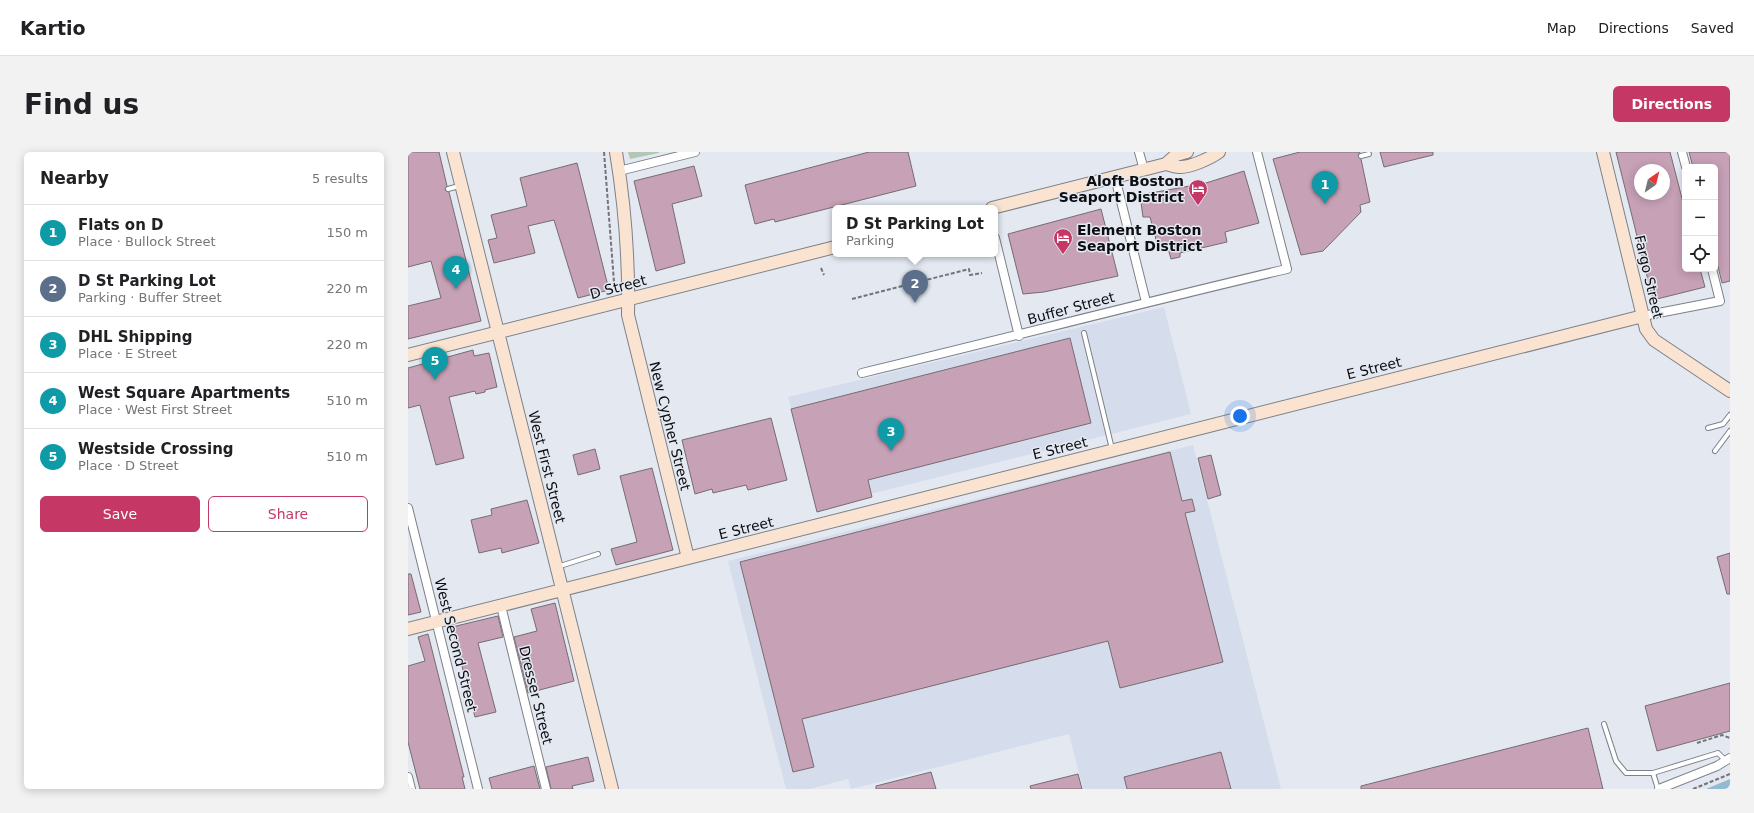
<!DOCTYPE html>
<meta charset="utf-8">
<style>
:root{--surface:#fff;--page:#f2f2f2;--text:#202124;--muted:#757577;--line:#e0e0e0;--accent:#c53764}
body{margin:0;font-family:"DejaVu Sans",sans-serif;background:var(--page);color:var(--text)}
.controls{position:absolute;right:12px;top:12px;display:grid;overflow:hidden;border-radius:6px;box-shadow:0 2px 10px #0003}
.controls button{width:36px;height:36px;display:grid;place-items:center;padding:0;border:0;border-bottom:1px solid var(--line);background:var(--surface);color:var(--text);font:20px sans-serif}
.compass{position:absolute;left:1226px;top:12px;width:36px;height:36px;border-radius:50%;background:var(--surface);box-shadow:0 2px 10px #0003;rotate:35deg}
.you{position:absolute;left:832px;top:264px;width:14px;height:14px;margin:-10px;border:3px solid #fff;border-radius:50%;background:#1a73e8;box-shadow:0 0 0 6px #1a73e833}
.badge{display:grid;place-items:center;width:26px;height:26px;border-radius:50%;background:var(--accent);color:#fff;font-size:13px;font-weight:700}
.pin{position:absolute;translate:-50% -33px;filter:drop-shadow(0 1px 2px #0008)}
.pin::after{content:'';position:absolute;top:21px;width:14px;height:12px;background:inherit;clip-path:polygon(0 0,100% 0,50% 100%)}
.popup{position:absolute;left:424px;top:53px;width:166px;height:52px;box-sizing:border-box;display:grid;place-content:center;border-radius:6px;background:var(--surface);filter:drop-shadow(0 1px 3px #0005);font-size:13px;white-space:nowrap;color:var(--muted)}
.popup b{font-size:15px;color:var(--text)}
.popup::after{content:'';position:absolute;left:50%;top:100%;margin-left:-8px;border:8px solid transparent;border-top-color:var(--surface)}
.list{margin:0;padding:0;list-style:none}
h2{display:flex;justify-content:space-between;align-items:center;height:52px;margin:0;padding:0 16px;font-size:17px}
h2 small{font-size:13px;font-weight:400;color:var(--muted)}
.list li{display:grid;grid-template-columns:26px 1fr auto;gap:12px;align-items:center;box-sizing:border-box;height:56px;padding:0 16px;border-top:1px solid var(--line)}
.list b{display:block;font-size:15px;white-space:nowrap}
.list p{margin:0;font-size:13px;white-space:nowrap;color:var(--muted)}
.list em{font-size:13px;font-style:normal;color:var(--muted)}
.actions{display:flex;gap:8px;padding:12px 16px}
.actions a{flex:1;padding:9px 0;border:1px solid var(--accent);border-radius:6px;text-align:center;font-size:14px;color:var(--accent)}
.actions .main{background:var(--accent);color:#fff}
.icon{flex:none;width:22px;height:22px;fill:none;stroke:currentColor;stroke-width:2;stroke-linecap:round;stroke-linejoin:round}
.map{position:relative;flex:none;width:1322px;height:637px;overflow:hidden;border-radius:6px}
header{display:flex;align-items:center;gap:24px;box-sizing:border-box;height:56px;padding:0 20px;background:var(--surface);border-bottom:1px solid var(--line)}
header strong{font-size:19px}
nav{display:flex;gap:22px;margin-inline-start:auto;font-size:14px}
.intro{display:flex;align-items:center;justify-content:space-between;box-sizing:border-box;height:96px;padding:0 24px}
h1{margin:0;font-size:28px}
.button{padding:10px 18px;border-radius:6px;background:var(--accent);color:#fff;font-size:14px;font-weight:700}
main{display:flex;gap:24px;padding:0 24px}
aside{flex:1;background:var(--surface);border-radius:6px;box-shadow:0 2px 10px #0003}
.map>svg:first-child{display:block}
.built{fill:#d5dded}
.green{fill:#b2c8b5}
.water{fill:#94b9d2}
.building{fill:#c7a1b6;stroke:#766c71;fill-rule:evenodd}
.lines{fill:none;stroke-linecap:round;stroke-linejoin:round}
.lane-casing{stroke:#7d8189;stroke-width:6}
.street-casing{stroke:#7d8189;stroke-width:10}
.secondary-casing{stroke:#7d8189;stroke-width:14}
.path{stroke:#72747a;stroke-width:2;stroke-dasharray:4 2;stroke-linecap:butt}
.lane{stroke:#fff;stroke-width:4}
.street{stroke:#fff;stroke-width:8}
.secondary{stroke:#fae4d1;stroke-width:12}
.labels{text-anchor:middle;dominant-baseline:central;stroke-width:3;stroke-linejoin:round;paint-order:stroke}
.poi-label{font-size:14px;font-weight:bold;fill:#0d0e11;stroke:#e3e8f1;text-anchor:end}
.street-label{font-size:14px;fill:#0d0e11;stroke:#e3e8f1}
</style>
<header>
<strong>Kartio</strong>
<nav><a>Map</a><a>Directions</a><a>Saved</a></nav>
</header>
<div class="intro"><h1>Find us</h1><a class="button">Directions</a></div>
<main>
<aside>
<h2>Nearby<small>5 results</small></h2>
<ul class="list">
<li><span class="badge" style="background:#0f9aa8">1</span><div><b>Flats on D</b><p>Place · Bullock Street</p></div><em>150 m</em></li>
<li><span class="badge" style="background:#5c6f8a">2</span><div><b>D St Parking Lot</b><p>Parking · Buffer Street</p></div><em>220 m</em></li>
<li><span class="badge" style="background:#0f9aa8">3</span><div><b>DHL Shipping</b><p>Place · E Street</p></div><em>220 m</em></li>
<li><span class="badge" style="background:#0f9aa8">4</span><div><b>West Square Apartments</b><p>Place · West First Street</p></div><em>510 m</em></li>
<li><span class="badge" style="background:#0f9aa8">5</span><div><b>Westside Crossing</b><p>Place · D Street</p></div><em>510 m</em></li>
</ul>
<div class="actions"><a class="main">Save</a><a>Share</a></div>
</aside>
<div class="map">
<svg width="1322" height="637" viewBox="0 0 1322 637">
<rect width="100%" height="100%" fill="#e3e8f1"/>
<path class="built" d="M756,155L783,262L410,355L380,245Z
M785,293L873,637H675L661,582L443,637L440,627L402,637H378L320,409Z"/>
<path class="green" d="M220,0H251V1L222,7Z"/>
<path class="water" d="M1322,627V637H1298Z"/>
<path class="building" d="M0,0H31L39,34L37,38L41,40L73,169L0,187V154L33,146L23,109L0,115Z
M461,0H500L508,34L367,70L366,67L347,72L337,33Z
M892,0H952L950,4L953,7L962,50L952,53L953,60L915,99L893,103L865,7Z
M972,0H1025V3L976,15Z
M1208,0H1262L1277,58V117H1292L1297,135L1245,148ZM1232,18H1256V42H1232Z
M1281,0H1322V129L1314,131L1307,102V15H1285Z
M169,11L201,138L170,146L146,68L120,74L127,101L86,111L80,88L89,86L83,63L119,54L112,26Z
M286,14L294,44L264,52L277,111L248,119L226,29Z
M836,19L851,71L817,80L819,90L772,101V105L763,107L759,93L750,95L742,65H735L732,43L798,31Z
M693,57L710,124L636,140L615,142L600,82Z
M662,186L683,271L460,328L464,345L409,360L383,257Z
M65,198L66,204L81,201L89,235L77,238V240L68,242L67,239L41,245L56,306L28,313L12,253L0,256V216Z
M363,266L379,328L340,338L338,333L305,341L304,337L287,342L274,288Z
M187,297L192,317L170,323L165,303Z
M762,300L774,349L784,347L787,359L777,361L815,510L712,536L700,489L394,567L406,615L385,620L332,410Z
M803,303L813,343L800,347L790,306Z
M244,316L265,398L208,413L203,397L229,390L212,324Z
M119,348L131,391L94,401L93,396L71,401L63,368L84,363L83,357Z
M1322,401V442H1319L1309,405Z
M0,422H3L13,460L0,463Z
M147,451L166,529L120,541L106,485L129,479L123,457Z
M90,464L95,485L70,491L88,560L67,565L44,475Z
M20,482L56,625H54L57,637H12L0,590V514L17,509L10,485Z
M1322,531V579L1249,599L1237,554Z
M1180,576L1195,637H953V634Z
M813,600L823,637H719L716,625Z
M180,605L186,629L164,634L165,637H143L138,615Z
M126,614L132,637H84L81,626Z
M523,620L528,637H468V634Z
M670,622L674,637H623L622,634Z"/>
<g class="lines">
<g class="lane-casing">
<path id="lane" d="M953,4L961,2
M40,37L51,34
M676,181L704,297
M1300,276L1315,272L1322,263
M1307,299L1322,279
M149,415L190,402
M1196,572L1208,609L1218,621H1245L1250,637
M1245,621L1310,601L1318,609"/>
</g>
<g class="street-casing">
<path id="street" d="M731,0L736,18
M1274,0L1278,15
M211,19L287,0
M707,25L738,150
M587,86L611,184
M1235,164L1312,149L1304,117
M454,221C596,187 737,150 879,117L849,0
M0,356L70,637
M93,454L138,637
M0,625L3,637
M1251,637L1309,614L1322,606"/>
</g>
<g class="secondary-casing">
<path id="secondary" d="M45,0L204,637
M208,0C217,54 221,108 220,163L280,406
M1195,0L1238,177L1246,188L1322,239
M758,12L768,3L779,0
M584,56L758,12C762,13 767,15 771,15C781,16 803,6 811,0
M0,203L427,95
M0,477L1235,164"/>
</g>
<path class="path" d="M196,0L206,130L207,134L209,137
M413,116L416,123
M444,147L561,117L562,123L574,121
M1289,591L1314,583L1322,586
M1285,637L1322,622"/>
<use href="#lane" class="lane"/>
<use href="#street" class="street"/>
<use href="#secondary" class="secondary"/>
</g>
<defs>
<g id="hotel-pin" transform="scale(1)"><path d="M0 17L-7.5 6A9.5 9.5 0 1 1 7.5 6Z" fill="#c53764" stroke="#e3e8f1"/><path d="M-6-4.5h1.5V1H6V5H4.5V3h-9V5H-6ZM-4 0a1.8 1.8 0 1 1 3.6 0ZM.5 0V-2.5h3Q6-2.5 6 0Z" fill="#fff"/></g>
</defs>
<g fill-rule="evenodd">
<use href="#hotel-pin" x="790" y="37"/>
<use href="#hotel-pin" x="655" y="86"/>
</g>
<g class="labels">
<g class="poi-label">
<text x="776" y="29">Aloft Boston<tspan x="776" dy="16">Seaport District</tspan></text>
<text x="669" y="78" text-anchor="start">Element Boston<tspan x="669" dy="16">Seaport District</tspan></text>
</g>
<g class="street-label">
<text transform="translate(1241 125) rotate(77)">Fargo Street</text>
<text transform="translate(210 135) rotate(-15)">D Street</text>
<text transform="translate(663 156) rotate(-15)">Buffer Street</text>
<text transform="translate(966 216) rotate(-14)">E Street</text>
<text transform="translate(262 274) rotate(76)">New Cypher Street</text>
<text transform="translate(652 296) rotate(-14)">E Street</text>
<text transform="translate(139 315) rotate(76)">West First Street</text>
<text transform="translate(338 376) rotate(-14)">E Street</text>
<text transform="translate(48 493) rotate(76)">West Second Street</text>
<text transform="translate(128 543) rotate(76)">Dresser Street</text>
</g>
</g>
</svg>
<div class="controls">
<button>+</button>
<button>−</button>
<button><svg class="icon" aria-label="locate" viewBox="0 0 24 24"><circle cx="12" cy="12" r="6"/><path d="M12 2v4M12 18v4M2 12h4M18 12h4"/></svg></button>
</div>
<svg class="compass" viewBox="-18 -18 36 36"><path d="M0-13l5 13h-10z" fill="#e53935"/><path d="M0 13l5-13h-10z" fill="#757577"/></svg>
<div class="you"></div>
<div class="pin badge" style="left:917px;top:52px;background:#0f9aa8">1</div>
<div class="pin badge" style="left:507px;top:151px;background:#5c6f8a">2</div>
<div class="popup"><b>D St Parking Lot</b>Parking</div>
<div class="pin badge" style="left:483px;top:299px;background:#0f9aa8">3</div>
<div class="pin badge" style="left:48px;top:137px;background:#0f9aa8">4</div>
<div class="pin badge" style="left:27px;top:228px;background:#0f9aa8">5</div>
</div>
</main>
